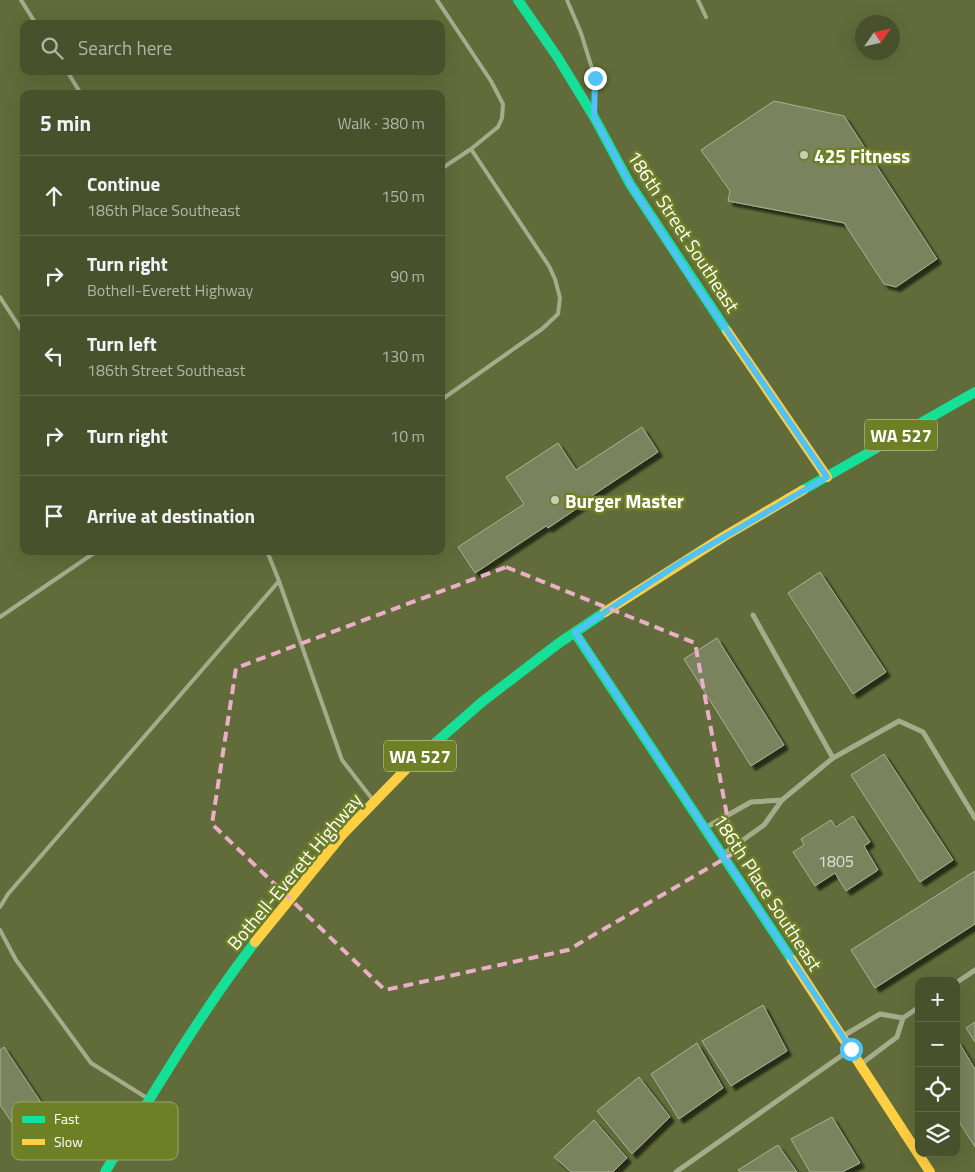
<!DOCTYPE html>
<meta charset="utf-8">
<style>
:root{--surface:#49512c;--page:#535b38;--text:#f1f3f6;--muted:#b1b5a9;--line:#616848}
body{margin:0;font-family:"Titillium Web",sans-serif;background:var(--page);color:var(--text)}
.controls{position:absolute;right:15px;bottom:15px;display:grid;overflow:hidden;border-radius:10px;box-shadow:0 5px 20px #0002}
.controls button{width:45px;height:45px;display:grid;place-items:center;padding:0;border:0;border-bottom:1px solid var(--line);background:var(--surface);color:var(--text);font:25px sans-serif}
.compass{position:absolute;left:855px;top:15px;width:45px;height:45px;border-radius:50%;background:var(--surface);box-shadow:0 5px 20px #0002;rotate:56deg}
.stop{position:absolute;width:15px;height:15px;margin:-11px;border:4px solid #4fc3f7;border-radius:50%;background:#fff}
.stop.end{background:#4fc3f7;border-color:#fff;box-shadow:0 1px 5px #0008}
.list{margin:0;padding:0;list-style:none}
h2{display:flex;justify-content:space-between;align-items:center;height:65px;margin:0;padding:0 20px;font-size:21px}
h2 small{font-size:16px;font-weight:400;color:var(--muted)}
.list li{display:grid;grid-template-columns:32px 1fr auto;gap:15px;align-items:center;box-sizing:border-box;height:80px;padding:0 20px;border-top:1px solid var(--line)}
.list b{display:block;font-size:19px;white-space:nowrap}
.list p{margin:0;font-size:16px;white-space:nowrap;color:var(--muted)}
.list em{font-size:16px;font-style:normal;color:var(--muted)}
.icon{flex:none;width:28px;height:28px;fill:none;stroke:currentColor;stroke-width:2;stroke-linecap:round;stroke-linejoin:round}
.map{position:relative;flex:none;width:975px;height:1172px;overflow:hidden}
.search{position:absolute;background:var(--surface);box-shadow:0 5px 20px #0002;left:20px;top:20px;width:425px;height:55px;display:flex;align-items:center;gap:12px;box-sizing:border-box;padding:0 18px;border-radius:10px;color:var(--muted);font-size:19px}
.panel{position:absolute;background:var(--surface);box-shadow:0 5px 20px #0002;left:20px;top:90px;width:425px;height:465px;border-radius:10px}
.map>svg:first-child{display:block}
.building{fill:#7a835d;stroke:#abb194;filter:url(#shadow)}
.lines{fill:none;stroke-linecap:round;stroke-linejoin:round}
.lane{stroke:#a5ac8c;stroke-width:4}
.street{stroke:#a5ac8c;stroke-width:5}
.fast{stroke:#16e098;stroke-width:10}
.slow{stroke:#ffcf43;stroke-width:10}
.route{stroke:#4fc3f7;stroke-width:6}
.marked{fill:none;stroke:#eaaec6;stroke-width:4;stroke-dasharray:10 6;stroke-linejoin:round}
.poi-dot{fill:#c8ccba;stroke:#6d8026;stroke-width:2}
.labels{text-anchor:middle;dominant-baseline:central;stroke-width:5;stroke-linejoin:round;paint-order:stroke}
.number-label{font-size:16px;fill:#dee0d6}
.shield{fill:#6d8026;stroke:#d3d9be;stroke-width:1}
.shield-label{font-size:18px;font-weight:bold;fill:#fff}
.poi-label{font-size:19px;font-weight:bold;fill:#fff;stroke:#6d8026;text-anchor:start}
.street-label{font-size:19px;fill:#fff;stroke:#6d8026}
.key{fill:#6d8026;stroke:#99a667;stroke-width:1}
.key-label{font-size:14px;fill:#fff}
</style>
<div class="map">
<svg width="975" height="1172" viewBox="0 0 975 1172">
<defs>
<filter id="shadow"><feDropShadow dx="4.5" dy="4.5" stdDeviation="1" flood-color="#0009"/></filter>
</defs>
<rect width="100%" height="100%" fill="#616c3a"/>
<path class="building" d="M774,101L844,116L937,259L896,287L884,284L844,223L728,201L730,191L701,150Z
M642,427L658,452L587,499L588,501L548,528L546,526L475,573L458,547L524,504L506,477L558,443L576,470Z
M820,572L886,672L853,694L788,593Z
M717,638L784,745L751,766L684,659Z
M884,754L953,860L920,882L851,775Z
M853,816L870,842L864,846L878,870L846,891L835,873L815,886L793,852L804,845L801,839L831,820L836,827Z
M975,871V924L875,988L851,950Z
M763,1005L787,1051L731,1086L702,1041Z
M975,1022V1042L966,1028Z
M958,1041L975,1069V1147L956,1117V1042Z
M697,1043L723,1088L679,1119L651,1074Z
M4,1047L46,1110L17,1130L0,1105V1050Z
M639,1077L670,1117L632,1154L597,1111Z
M832,1117L860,1163L842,1172H810L791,1139Z
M594,1120L627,1158L613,1172H571L554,1157Z
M778,1145L797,1172H740L738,1170Z"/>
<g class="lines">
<path class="lane" d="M21,0L36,24
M437,0L491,81L503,104L502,118L498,127L471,149
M567,0L581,33L595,78L594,112
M698,0L706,17
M67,71L81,94
M441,169L471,149L549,266L555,279L560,298L558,314L542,329L441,400
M0,297L24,334
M267,551L279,581L342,760L373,800
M0,617L97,551
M0,907L8,894L279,581
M0,930L16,960L91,1063L147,1098"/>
<path class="street" d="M753,615L833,758
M705,828L751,802L782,800
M722,855L764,825L782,800L833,758L899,721L923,732L975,818
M956,983L975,970
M843,1036L880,1014L903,1018
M861,1064L897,1037L903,1018L919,1007
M676,1172L851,1049"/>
<path class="fast" d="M518,0L558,58L594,117L630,184L727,331
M803,490L975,392
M575,633L792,960
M410,765L482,702L559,643L605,612
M105,1172C153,1094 199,1015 255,942"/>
<path class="slow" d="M727,331L827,477
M605,612L723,537L803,490
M255,942L342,835L410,765
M792,960L930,1172"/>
</g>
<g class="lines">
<path class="route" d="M595,78L594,117L630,184L691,278L827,477L683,561L575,632L851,1049"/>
</g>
<path class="marked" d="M506,567L695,643L734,853L568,950L385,990L212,824L236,668Z"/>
<g class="poi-dot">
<circle cx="804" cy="155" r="5"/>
<circle cx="555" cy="500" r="5"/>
</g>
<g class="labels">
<g class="number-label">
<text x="836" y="861">1805</text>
</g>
<g class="shield">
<rect x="865" y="419.5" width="72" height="31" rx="4"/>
<rect x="384" y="740.5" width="72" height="31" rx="4"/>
</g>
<g class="shield-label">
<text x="901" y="435">WA 527</text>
<text x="420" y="756">WA 527</text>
</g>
<g class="poi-label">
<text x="814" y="155">425 Fitness</text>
<text x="565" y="500">Burger Master</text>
</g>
<g class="street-label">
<text transform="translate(684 231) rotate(57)">186th Street Southeast</text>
<text transform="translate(294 871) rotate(-50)">Bothell-Everett Highway</text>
<text transform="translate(768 892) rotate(57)">186th Place Southeast</text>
</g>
</g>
<rect x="12" y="1102" width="166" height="58" rx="8" class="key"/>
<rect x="22" y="1116" width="23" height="7" fill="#16e098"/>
<rect x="22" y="1139" width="23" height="6" fill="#ffcf43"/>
<g class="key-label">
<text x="54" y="1124">Fast</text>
<text x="54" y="1147">Slow</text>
</g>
</svg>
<div class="controls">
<button>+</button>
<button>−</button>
<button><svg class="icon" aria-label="locate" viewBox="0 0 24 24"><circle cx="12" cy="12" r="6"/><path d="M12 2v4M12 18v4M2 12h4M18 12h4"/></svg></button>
<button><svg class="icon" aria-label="layers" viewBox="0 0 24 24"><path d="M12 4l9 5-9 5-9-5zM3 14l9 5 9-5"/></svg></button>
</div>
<svg class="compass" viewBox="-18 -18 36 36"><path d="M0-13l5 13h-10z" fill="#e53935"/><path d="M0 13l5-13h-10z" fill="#b1b5a9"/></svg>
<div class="stop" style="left:851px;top:1049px"></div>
<div class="stop end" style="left:595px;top:78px"></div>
<div class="search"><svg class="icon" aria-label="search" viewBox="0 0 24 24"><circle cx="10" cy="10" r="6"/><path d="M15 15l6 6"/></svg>Search here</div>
<section class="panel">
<h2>5 min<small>Walk · 380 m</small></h2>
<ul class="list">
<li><svg class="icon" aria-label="ahead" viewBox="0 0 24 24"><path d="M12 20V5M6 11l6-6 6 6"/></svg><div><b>Continue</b><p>186th Place Southeast</p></div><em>150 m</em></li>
<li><svg class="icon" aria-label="right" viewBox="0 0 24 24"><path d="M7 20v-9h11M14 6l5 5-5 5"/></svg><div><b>Turn right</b><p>Bothell-Everett Highway</p></div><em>90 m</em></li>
<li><svg class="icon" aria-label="left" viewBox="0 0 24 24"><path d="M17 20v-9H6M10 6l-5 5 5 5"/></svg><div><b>Turn left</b><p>186th Street Southeast</p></div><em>130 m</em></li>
<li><svg class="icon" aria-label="right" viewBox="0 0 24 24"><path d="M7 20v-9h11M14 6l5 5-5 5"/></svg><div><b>Turn right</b></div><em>10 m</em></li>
<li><svg class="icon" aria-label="arrive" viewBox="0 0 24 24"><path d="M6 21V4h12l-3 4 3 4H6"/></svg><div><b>Arrive at destination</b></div></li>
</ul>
</section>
</div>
